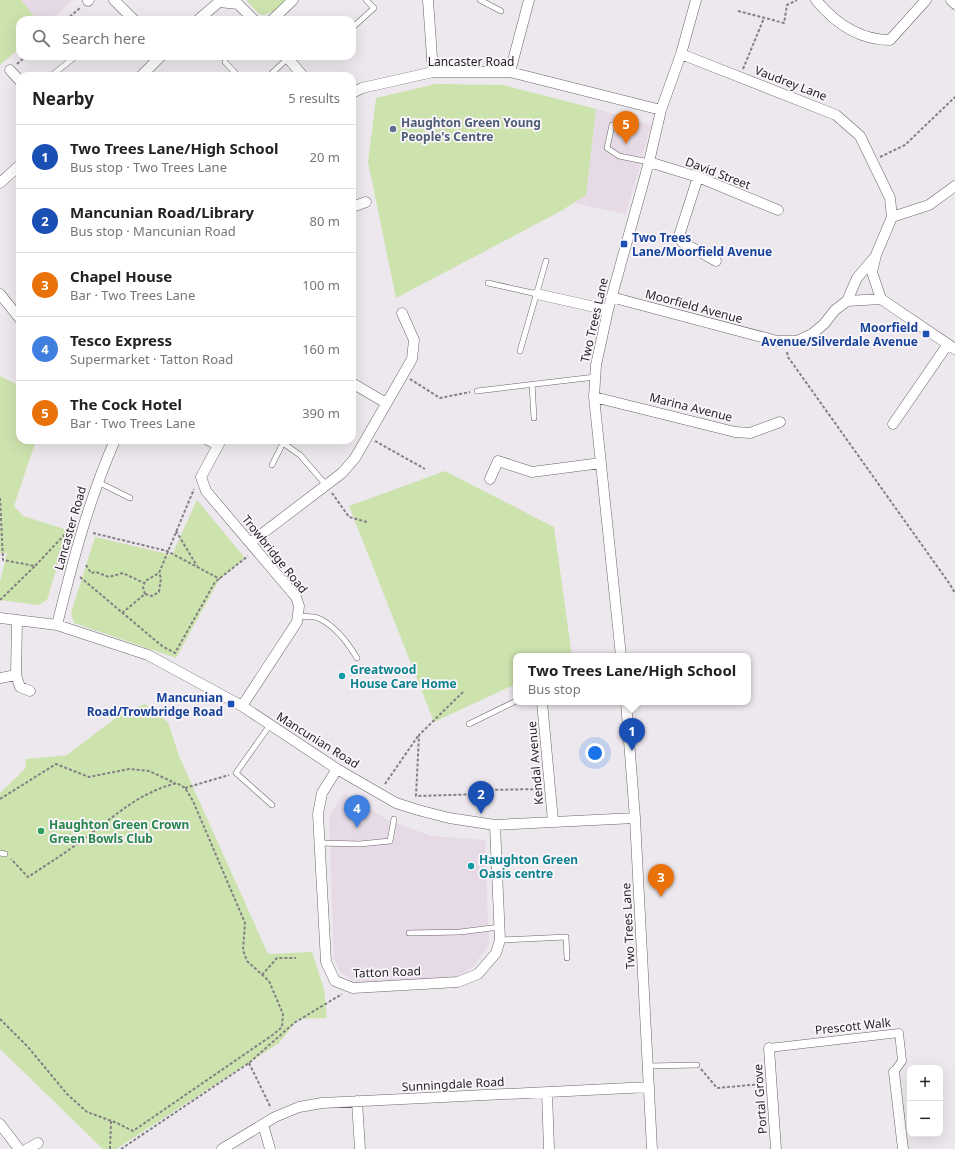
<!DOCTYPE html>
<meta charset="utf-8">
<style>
:root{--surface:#fff;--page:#f6f6f6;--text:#222;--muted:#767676;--line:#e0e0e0;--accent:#2563eb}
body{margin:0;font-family:"Noto Sans",sans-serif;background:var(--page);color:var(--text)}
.controls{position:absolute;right:12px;bottom:12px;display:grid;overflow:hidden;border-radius:8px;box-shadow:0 4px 16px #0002}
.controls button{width:36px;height:36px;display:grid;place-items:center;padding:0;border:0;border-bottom:1px solid var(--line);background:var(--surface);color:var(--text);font:20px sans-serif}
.you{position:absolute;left:595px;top:753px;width:14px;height:14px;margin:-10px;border:3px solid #fff;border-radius:50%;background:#1a73e8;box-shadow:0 0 0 6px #1a73e833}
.badge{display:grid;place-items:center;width:26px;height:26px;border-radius:50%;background:var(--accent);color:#fff;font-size:13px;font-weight:700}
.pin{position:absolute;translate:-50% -33px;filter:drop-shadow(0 1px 2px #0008)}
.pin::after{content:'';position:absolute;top:21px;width:14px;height:12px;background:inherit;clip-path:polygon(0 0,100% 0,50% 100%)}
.popup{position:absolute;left:513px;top:653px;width:238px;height:52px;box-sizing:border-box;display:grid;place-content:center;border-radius:8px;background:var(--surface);filter:drop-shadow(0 1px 3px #0005);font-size:13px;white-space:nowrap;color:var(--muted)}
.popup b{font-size:15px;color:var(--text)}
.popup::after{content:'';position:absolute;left:50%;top:100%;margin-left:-8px;border:8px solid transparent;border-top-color:var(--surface)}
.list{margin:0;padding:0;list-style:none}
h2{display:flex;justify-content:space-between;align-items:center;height:52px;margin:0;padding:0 16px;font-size:17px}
h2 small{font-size:13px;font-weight:400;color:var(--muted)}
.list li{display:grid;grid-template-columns:26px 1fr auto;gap:12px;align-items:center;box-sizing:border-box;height:64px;padding:0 16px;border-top:1px solid var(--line)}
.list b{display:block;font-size:15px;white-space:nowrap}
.list p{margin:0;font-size:13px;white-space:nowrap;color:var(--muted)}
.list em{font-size:13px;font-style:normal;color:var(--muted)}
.icon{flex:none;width:22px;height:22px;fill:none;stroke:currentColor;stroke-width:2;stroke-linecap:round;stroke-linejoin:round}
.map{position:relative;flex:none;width:955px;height:1149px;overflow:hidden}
.search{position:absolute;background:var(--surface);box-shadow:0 4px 16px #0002;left:16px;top:16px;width:340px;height:44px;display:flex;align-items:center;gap:10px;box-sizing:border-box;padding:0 14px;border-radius:12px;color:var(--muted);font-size:15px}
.panel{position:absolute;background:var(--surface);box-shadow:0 4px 16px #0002;left:16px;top:72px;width:340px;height:372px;border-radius:12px}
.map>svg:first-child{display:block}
.built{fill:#e5dae5}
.green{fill:#cde3ae}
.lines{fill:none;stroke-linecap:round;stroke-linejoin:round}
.service-casing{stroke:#6a666a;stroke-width:6}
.pedestrian-casing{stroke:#6a666a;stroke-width:9}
.minor-casing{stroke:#6a666a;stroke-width:11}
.path{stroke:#838083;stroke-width:2;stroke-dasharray:3 2;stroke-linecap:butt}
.service{stroke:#fff;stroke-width:5}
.pedestrian{stroke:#fff;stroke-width:8}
.minor{stroke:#fff;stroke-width:10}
.service-dot{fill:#5c6f8a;stroke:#fbf6fb;stroke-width:1.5}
.transit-dot{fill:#1a4fb4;stroke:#fbf6fb;stroke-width:1.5}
.culture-dot{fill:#0f9aa8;stroke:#fbf6fb;stroke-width:1.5}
.leisure-dot{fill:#2e9e5b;stroke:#fbf6fb;stroke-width:1.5}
.labels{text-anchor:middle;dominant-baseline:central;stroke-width:3.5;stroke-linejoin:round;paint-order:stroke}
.street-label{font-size:12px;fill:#201e20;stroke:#fbf6fb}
.service-label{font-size:12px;font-weight:bold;fill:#4e5e75;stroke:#fbf6fb;text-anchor:start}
.transit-label{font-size:12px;font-weight:bold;fill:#164399;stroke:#fbf6fb;text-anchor:end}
.culture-label{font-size:12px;font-weight:bold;fill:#0d838f;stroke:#fbf6fb;text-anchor:start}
.leisure-label{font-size:12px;font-weight:bold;fill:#27864d;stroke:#fbf6fb;text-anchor:start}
</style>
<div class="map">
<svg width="955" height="1149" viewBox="0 0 955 1149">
<rect width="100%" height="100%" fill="#ede8ed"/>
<path class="built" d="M0,0H73L51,20H20V48L0,65Z
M596,109L651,125L626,214L573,203L586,195Z
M344,793L388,820L431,836L485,840L489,945L472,968L453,978L357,983L341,973L334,960L329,817Z"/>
<path class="green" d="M0,0H21L37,20H20V48L0,65Z
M246,0H285L274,11L264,15L259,14Z
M436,84L503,85L596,109L586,195L561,211L396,298L368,162L376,98Z
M0,376L20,386V440H36L14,506L23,516L68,530L47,600L38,605L0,600V582L7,553H0Z
M445,471L554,527L572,656H516V684L434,722L349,506Z
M197,500L245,558L219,580L176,658L74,623L71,613L95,537L172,555Z
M145,704L168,722L179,756L268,954L312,952L324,989L327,1018L298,1019L279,1043L116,1149H103L0,1049V793L25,769L26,759L67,755L122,713Z"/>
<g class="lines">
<g class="service-casing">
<path id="service" d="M480,0L501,11
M352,28L374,8L366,0
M225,62L238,76
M51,76L76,56
M269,76L288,58
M612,125L607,148L619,156L649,162
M488,283L537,294
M520,351L546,261
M532,384L534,418
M477,391L595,377
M284,440L283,443L300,455L326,485
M272,465L283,443
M98,482L130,498
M299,616C305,617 312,616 318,618C334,625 348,643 357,658
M469,724L516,701
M270,725L236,773L272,805
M319,843L360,844L390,841L394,819
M0,853L5,854
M409,933L460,932L500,927
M500,940L566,937L567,958
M648,1066L697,1065"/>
</g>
<g class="pedestrian-casing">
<path id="pedestrian" d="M769,1048L899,1033L902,1061L894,1072"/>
</g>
<g class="minor-casing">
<path id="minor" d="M114,0L134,20
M428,0L433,72
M816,0C835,23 859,40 890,40L926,0
M951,0L955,4
M88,1L89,0
M198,20L219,2L238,4L254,20
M272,20L293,0
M681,54L836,115L860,136L890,198L892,217L876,255L872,272L881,299
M286,56L303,76
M10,70L20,81
M510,72L529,0
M141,76L161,56
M352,93L362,88L433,72H510L661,110
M649,162L698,177L778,210
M698,177L679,236L682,242L716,261
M0,183L20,165
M352,207L366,202
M892,217L929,205L955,186
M0,294L20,319
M537,294L608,310
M611,297L777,341H797L812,334L824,324L835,310L847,301L881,299L955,349
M847,301L857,278L874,258
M352,383L386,403
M594,397L735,432L750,433L780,422
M893,424L948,344
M208,440L218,445
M221,440L201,477L206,491L296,597L299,606L297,622L242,706
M490,479L498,461L532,472L601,463
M250,543L342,473L355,458L412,359L414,340L402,313
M0,618L57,625L148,655L242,706L337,769L396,803L418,810L449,818L495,825L635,818
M17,620L16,675L20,687L30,691
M57,625C73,560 88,502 115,440
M621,656L594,397L596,365L608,310L649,162L661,110L681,54L696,0
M0,678L16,675
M542,702L553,821
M626,702L635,818L652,1149
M337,769L322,793L318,814L326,962L335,981L353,988L458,982L478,974L496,953L500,940L495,825
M769,1048L776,1149
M894,1072L903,1149
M547,1093L549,1149
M357,1101L360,1149
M0,1124L19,1149
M263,1124L270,1149
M27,1149L38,1143
M222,1149L275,1117L299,1107L322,1103L649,1087"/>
</g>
<path class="path" d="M738,11L784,23L787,5L797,0
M66,20L81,7
M17,64L26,56
M743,69L764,18
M880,157L905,145L955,97
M787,352L788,357L949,583L955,593
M410,379L440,398L470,392
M375,441L425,469
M332,493L349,517L367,522
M0,498L3,560L35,566L69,530
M176,531L197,566
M93,533L167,551L220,579
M86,565L91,573L96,572L109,577L123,573L144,583
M80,577L162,646L175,653L215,582L248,556
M145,594L143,587L145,581L159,573
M0,600L35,566
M122,613L145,594L152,596L159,592L161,578L159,573L194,489
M463,692L419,735L416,796L483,794L484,790L541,789
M385,784L418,736
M185,788L229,775
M0,799L56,764L89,777L129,769L149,771L175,783
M262,975L277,958H296
M0,1019L28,1047L67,1094L87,1112L117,1123L133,1131L274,1034L282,1027L283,1014L269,981L247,961L243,950L245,923L193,801L185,788L177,783C137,793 113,818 81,841C64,854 46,865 28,877L11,859
M249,1063L271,1108
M701,1069L717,1088L762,1084
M110,1149L111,1121
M121,1149L249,1063L294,1023L342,994"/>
<use href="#service" class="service"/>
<use href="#pedestrian" class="pedestrian"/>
<use href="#minor" class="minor"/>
</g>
<circle class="service-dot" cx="393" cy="129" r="4"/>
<g class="transit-dot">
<rect x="620" y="240" width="8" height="8" rx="2"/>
<rect x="922" y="330" width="8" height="8" rx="2"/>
<rect x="227" y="700" width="8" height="8" rx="2"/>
</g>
<g class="culture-dot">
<circle cx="342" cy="676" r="4"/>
<circle cx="471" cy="866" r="4"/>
</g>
<circle class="leisure-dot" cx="41" cy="831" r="4"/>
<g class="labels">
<g class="street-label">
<text x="471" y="61">Lancaster Road</text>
<text transform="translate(791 83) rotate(21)">Vaudrey Lane</text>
<text transform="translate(718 173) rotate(21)">David Street</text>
<text transform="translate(694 306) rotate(15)">Moorfield Avenue</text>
<text transform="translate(594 320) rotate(-77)">Two Trees Lane</text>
<text transform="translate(691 407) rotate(14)">Marina Avenue</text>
<text transform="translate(70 528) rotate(-74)">Lancaster Road</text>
<text transform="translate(275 554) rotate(51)">Trowbridge Road</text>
<text transform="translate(318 740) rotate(32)">Mancunian Road</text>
<text transform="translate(535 763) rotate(-95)">Kendal Avenue</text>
<text transform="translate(628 926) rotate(-93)">Two Trees Lane</text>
<text transform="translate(387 972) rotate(-2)">Tatton Road</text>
<text transform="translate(853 1026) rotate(-6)">Prescott Walk</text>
<text transform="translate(453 1084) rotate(-3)">Sunningdale Road</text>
<text transform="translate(760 1099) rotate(-94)">Portal Grove</text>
</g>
<g class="service-label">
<text x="401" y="122">Haughton Green Young<tspan x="401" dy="14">People's Centre</tspan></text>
</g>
<g class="transit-label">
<text x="632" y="237" text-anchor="start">Two Trees<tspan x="632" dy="14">Lane/Moorfield Avenue</tspan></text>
<text x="918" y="327">Moorfield<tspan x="918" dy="14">Avenue/Silverdale Avenue</tspan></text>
<text x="223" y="697">Mancunian<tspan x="223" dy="14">Road/Trowbridge Road</tspan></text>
</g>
<g class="culture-label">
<text x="350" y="669">Greatwood<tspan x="350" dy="14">House Care Home</tspan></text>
<text x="479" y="859">Haughton Green<tspan x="479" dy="14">Oasis centre</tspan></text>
</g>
<g class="leisure-label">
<text x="49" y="824">Haughton Green Crown<tspan x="49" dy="14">Green Bowls Club</tspan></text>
</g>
</g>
</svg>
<div class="controls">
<button>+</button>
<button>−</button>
</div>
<div class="you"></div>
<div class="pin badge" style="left:632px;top:751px;background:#1a4fb4">1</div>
<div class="popup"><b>Two Trees Lane/High School</b>Bus stop</div>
<div class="pin badge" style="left:481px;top:814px;background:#1a4fb4">2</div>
<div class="pin badge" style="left:661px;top:897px;background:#e8710a">3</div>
<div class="pin badge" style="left:357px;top:828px;background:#3f7fe0">4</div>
<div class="pin badge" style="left:626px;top:144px;background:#e8710a">5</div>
<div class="search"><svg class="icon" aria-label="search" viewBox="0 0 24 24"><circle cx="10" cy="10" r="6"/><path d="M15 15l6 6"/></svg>Search here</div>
<section class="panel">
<h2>Nearby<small>5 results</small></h2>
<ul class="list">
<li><span class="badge" style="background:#1a4fb4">1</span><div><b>Two Trees Lane/High School</b><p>Bus stop · Two Trees Lane</p></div><em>20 m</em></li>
<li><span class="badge" style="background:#1a4fb4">2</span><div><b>Mancunian Road/Library</b><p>Bus stop · Mancunian Road</p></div><em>80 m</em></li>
<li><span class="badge" style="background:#e8710a">3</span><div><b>Chapel House</b><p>Bar · Two Trees Lane</p></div><em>100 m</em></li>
<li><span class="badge" style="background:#3f7fe0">4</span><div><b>Tesco Express</b><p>Supermarket · Tatton Road</p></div><em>160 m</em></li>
<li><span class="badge" style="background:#e8710a">5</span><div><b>The Cock Hotel</b><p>Bar · Two Trees Lane</p></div><em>390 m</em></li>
</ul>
</section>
</div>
